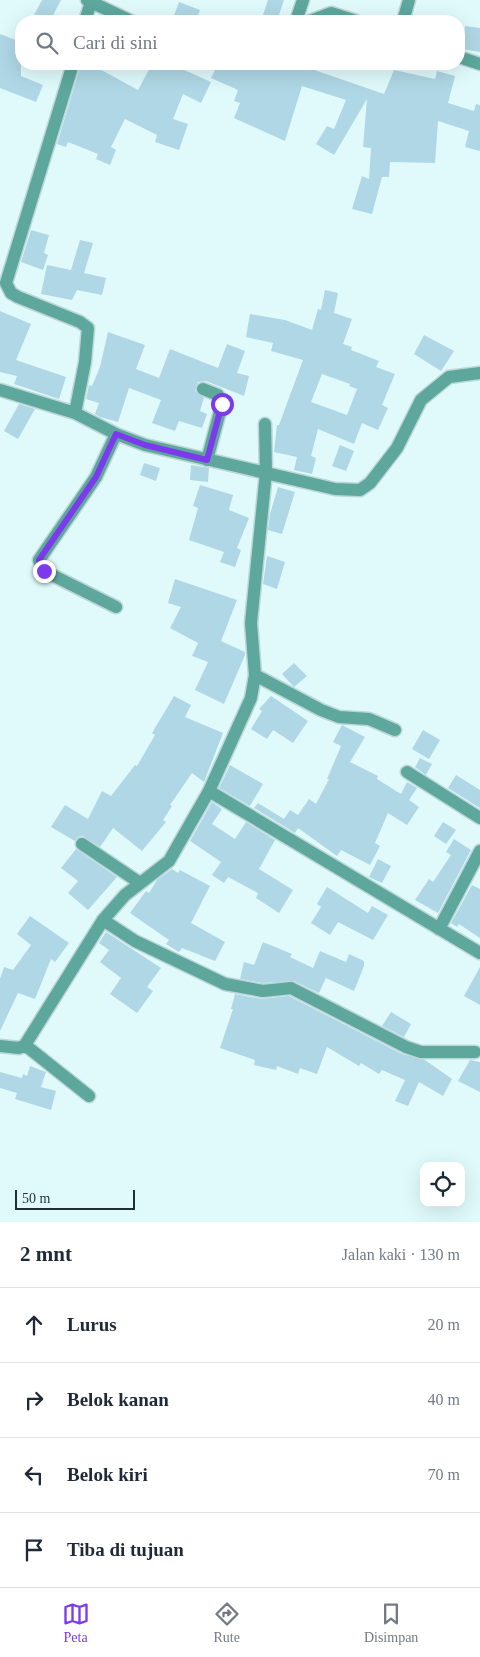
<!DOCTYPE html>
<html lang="id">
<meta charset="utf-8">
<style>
:root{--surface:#fff;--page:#f6f6f7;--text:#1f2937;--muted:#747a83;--line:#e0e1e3;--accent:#7c3aed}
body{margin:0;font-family:Georgia,serif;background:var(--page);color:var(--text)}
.controls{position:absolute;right:15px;bottom:15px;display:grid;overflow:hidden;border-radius:10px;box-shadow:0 5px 20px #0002}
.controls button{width:45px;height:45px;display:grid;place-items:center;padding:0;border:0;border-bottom:1px solid var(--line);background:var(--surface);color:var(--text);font:25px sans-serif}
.scale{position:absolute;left:15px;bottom:12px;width:120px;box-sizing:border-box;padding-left:5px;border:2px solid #1f3032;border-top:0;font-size:14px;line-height:18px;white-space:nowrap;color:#1f3032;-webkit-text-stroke:4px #e0fafc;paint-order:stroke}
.stop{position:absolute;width:15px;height:15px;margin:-11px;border:4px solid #7c3aed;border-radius:50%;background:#fff}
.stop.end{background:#7c3aed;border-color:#fff;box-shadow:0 1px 5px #0008}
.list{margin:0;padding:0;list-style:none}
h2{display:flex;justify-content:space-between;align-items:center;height:65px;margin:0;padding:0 20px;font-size:21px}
h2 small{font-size:16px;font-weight:400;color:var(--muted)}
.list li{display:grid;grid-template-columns:32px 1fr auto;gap:15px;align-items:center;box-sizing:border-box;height:75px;padding:0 20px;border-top:1px solid var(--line)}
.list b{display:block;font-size:19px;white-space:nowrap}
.list em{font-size:16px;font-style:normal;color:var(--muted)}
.icon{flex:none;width:28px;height:28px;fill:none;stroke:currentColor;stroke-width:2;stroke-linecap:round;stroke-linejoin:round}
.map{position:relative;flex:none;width:480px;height:1222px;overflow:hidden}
.search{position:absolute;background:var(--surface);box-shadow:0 5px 20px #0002;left:15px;right:15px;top:15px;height:55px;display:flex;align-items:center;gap:12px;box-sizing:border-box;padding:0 18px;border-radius:20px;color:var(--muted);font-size:19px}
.sheet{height:365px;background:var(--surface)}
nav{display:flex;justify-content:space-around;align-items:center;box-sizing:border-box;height:70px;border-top:1px solid var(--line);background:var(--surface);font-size:14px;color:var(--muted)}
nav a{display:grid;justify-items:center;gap:2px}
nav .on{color:var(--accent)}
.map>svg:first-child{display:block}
.building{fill:#afd7e5;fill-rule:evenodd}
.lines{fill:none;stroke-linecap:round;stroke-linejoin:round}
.minor-casing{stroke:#bdd6d8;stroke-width:15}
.minor{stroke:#5da79c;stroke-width:12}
.route{stroke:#7c3aed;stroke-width:6}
</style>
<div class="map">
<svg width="480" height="1222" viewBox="0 0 480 1222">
<rect width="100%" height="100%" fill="#e0fafc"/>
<path class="building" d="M42,0H61L50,21H42L33,17Z
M268,0H284L277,21L262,18Z
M179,2L200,10L196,21H172Z
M465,26L480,28V52L462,49Z
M0,34L21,42V76L43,85L36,102L0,88Z
M81,64L94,66L138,90L152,64H171L211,82L201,103L183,94L173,119L188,124L179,150L155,142L157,135L125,119L111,147L116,150L110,165L96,159L98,154L68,142L66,147L57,144Z
M218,64H297L384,94L394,70L435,79L437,71L455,76L448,103L474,111L476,104L480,105V151L465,147L469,131L438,121L435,163L390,162L389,177H382L372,214L352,209L362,176L369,179L371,148L363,147L367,99L334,155L316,144L327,126L334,129L346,100L302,86L285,141L234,118L240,103L234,101L238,90L211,78Z
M31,230L49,235L44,253L48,255L43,270L21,262Z
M80,240L93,243L84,273L106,278L102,295L77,290L72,300L41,294L47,265L71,270Z
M325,290L338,293L334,313L352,319L343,344L352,347L351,350L379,361L376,367L395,374L382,405L388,408L378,430L362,423L354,444L318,429L311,456L316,458L312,474L294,470L297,457L274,452L277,425H279L303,360L271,351L273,343L246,337L250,314L285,320L312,330L318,309L321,310ZM322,374L350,384L349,386L357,389L347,415L311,402Z
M0,311L31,324L16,360L66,377L59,399L14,384L17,376L0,372Z
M108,332L145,345L136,369L159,378L170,349L218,368L227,344L245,351L237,373L249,376L244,396L206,381L198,382L195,391L204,398L200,411L207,414L202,428L179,421L175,431L152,423L161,400L129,388L118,422L100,417L95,414L99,403L86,399L89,385L92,386L100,367Z
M424,335L454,351L441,371L414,354Z
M19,404L35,409L18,439L4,431Z
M340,445L354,451L346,471L332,466Z
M144,463L160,468L156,481L140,475Z
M191,465L209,468L208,482L190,480Z
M200,485L233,495L229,510L249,518L237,548L241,550L235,567L220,562L224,552L189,540L198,508L193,506Z
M278,487L295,492L282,534L268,530L270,514Z
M267,556L285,562L277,589L263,584Z
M175,579L237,600L221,641L245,652V655L224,704L195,690L208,662L192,656L198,643L170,628L181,607L168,603Z
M294,663L307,676L294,687L282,674Z
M174,696L191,705L185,717L223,733L204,782L192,773L170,805L172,806L163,820L166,822L142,851L113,828L100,847L83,836L78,837L75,841L51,827L65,805L88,819L102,791L111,796L135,765L137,766L155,735L152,733Z
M271,696L308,721L293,743L273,730L267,739L251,729L262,711L259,709Z
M342,725L365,737L350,762L378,776L377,779L401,794L407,782L417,788L409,800L419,807L407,825L388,813L375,843L380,846L370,865L341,850L337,856L298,828L295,833L254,808L258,803L284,819L290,810L298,815L309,799L316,804L329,779H327L341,746L333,742Z
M423,730L440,740L429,759L412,749Z
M420,758L432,764L426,775L415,767Z
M230,765L263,784L250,806L219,788Z
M456,775L480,790V808L448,788Z
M212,802L222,809L212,824L235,839L246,822L275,840L259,869L293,890L279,913L256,898L258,893L228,877L224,883L212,875L221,862L190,841Z
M443,822L456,830L446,844L434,836Z
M454,839L471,850L438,913L415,900L429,879L433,882L451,855L446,852Z
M76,849L117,877L88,910L68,893L78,881L61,868Z
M378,859L391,866L382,883L369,877Z
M172,869L178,873L180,870L210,886L191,923L225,942L215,961L182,948L179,952L166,944L169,940L130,913L146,891L149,893L157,880Z
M472,885L480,889V938L459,924L457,927L451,923Z
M327,887L368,913L372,906L388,915L373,940L338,922L330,935L311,923L321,907L317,904Z
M30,916L69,943L55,962L51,959L35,999L18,993L0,1031V979L4,967L13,970L31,945L17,934Z
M106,932L161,968L147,987L153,991L137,1013L110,994L121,978L100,962L109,950L99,943Z
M263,942L292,954L290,957L313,968L320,951L346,962L349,954L364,961V966L354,991L326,978L319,993L294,981L263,983L240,979L244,962L254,965Z
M480,967V1005L464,996Z
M235,994L262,999L289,996L402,1054L425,1060L452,1079L443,1096L419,1082L408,1106L395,1101L405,1080L382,1070L379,1074L361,1063L359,1066L327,1047L317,1074L300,1068L298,1074L277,1066L276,1070L254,1065L255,1060L220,1048L233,1009H231Z
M391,1012L411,1024L404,1037L382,1026Z
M470,1060L480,1062V1092L458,1081Z
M30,1066L46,1072L41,1087L56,1091L51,1110L15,1099L17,1093L0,1088V1072L22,1078L23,1074L27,1076Z"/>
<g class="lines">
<g class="minor-casing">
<path id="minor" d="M87,0L131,21
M85,21L91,2
M296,21L303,0
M310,21L331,13L356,21
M403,21L409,0
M459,57L480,64
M73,64L6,283L11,293L18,297L80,322L88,328L85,362L75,413
M203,389L218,395L222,404L207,460
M0,390L75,413L116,434L145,445L335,489L360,490L370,483L397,448L421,400L449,377L480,373
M116,607L44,571L39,560L96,477L116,434
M255,675L321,710L339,717L369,719L395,730
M407,772L480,818
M209,791L480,953
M82,844L140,883
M103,920L135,941L225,984L263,991L291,988L406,1047L421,1052H475
M439,929L480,851
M25,1045L89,1096
M0,1046L19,1048L25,1045L103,920L125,895L169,861L209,791L251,698L255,675L251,623L266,472L265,424"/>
</g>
<use href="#minor" class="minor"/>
</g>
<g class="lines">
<path class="route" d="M44,571L39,560L96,477L116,434L145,445L207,460L222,404"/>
</g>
</svg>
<div class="controls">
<button><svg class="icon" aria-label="locate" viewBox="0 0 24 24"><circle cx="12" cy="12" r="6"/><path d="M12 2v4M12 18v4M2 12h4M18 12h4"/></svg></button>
</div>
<div class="scale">50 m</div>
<div class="stop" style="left:222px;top:404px"></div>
<div class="stop end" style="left:44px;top:571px"></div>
<div class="search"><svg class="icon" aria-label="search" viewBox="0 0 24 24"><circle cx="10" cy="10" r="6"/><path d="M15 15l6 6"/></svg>Cari di sini</div>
</div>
<section class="sheet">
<h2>2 mnt<small>Jalan kaki · 130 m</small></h2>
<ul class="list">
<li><svg class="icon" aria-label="ahead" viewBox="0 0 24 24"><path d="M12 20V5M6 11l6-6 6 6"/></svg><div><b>Lurus</b></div><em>20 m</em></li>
<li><svg class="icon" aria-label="right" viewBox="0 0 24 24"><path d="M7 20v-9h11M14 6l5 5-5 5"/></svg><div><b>Belok kanan</b></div><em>40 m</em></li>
<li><svg class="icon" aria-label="left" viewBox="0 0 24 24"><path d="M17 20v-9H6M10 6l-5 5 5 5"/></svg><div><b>Belok kiri</b></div><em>70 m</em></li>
<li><svg class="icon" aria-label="arrive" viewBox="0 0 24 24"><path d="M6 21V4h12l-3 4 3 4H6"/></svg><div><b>Tiba di tujuan</b></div></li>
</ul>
</section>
<nav>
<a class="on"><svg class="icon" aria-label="map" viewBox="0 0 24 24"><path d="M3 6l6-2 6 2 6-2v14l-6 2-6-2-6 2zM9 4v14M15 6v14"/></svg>Peta</a>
<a><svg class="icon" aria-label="directions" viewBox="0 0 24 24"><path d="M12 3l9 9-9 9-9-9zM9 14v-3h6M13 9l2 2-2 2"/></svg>Rute</a>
<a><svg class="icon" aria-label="saved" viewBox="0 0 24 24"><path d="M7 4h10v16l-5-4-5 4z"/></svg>Disimpan</a>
</nav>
